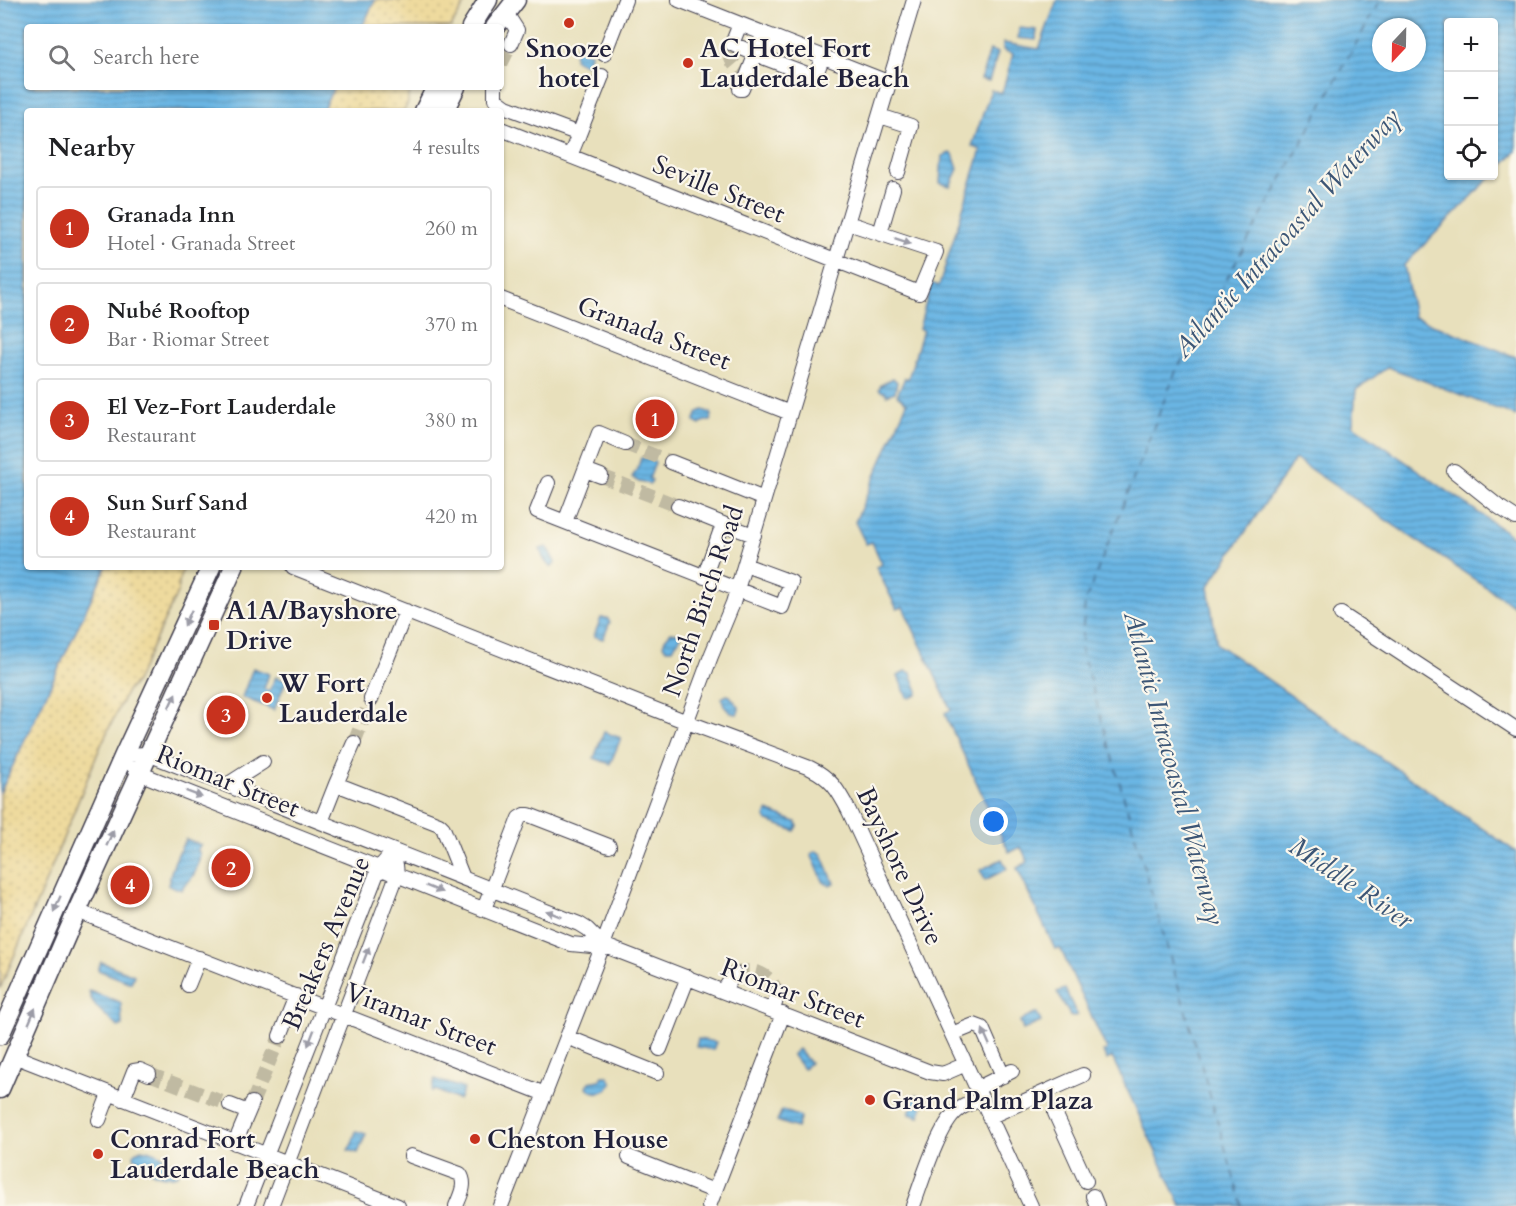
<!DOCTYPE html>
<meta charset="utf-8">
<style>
:root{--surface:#fff;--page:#f6f6f6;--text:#202124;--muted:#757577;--line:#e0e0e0;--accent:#c8321e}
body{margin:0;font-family:Cardo,serif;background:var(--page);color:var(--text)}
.controls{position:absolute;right:18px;top:18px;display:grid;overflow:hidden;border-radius:6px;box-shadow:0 2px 4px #0004}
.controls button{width:54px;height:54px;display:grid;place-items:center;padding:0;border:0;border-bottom:2px solid var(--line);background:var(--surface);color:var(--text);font:30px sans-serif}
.compass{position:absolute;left:1372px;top:18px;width:54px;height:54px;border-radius:50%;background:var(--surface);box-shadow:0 2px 4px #0004;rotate:202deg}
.you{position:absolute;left:994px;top:822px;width:21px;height:21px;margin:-15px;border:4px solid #fff;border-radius:50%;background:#1a73e8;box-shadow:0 0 0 9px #1a73e833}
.badge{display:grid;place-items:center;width:39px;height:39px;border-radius:50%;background:var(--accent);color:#fff;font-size:20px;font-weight:700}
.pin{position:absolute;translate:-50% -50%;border:3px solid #fff;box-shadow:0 2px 6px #0006}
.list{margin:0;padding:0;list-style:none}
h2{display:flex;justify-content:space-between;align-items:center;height:78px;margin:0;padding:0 24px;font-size:26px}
h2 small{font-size:20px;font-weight:400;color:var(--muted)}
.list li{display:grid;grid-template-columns:39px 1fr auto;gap:18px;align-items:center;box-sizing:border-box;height:84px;margin:0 12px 12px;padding:0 12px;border:2px solid var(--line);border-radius:6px}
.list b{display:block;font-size:22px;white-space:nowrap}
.list p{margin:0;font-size:20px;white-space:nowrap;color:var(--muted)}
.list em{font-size:20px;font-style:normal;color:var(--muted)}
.icon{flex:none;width:33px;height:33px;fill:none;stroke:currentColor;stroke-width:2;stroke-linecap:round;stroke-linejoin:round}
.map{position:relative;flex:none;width:1516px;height:1206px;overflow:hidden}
.search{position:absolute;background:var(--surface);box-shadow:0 2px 4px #0004;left:24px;top:24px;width:480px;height:66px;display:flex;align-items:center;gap:15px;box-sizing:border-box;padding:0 21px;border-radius:6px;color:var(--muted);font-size:22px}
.panel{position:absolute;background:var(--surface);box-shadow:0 2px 4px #0004;left:24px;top:108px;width:480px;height:462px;border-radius:6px}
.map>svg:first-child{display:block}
.sand{fill:url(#sand-dots);stroke:#887e6c;stroke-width:1.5}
.water{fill:url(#water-rules);stroke:#466c90;stroke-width:1.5;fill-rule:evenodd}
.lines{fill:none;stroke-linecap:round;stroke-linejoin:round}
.ferry{stroke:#3c5676;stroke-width:1.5;stroke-dasharray:8 6;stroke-linecap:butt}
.minor-tunnel{stroke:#c0baa2;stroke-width:14;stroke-dasharray:14 7;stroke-linecap:butt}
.minor-casing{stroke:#403e4e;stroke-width:16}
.major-casing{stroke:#403e4e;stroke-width:21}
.minor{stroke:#fff;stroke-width:14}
.major{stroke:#fff;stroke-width:18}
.oneway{fill:#9c9ca7}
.poi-dot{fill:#c8321e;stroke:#fbf7ec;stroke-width:2}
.labels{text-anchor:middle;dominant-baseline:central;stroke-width:4.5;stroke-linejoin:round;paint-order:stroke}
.poi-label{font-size:26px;font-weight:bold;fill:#22223b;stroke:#fbf7ec;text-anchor:start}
.street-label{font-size:26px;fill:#22223b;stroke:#fbf7ec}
.water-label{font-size:27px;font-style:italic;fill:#3c5676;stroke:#fbf7ec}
</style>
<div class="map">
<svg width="1516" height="1206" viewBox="0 0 1516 1206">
<defs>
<pattern id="sand-dots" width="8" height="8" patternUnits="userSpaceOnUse" patternTransform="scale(1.5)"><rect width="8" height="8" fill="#eeda9e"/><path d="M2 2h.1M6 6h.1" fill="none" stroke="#ccbb89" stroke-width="1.8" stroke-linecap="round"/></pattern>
<pattern id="water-rules" width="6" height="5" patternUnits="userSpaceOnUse" patternTransform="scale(1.5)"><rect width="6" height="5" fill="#6bb6e4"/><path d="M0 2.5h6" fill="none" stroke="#5894ba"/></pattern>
</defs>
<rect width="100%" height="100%" fill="#fbf7ec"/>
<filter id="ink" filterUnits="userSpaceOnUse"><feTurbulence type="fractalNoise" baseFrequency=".0167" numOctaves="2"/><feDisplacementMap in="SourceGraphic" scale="12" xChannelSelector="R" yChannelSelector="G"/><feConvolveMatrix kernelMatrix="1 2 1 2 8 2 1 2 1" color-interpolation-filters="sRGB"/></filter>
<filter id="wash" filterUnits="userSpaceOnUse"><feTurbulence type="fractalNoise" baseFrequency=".008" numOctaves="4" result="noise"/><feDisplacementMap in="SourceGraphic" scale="24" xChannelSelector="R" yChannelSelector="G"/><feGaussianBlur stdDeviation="1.35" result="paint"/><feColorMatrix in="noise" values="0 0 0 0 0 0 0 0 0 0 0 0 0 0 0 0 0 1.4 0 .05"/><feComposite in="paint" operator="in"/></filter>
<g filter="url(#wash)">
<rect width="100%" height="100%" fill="#e8e0bc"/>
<path class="sand" d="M375,0H467L451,27H362Z
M334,87H413L408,97V103L404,111H322Z
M106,567H184L180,576L178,591L136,682L127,691L101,745L41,893L0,989V793Z"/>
<path class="water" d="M0,0H375L362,27H27V87H334L322,111H27V567H106L0,793Z
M1057,0H1516V151L1494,174V22H1448V176H1492L1404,265L1414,317L1516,357V416L1388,367L1356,390L1353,425L1516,539V607L1295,459L1208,587L1217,644L1516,852V1206H1181L1112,1057L1107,1060L1103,1052L1107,1050L1061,950L1059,948L1055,949L1017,868L1028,862L1021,847L1009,852L947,719L945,713L951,710L903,607L897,609L876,567L882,564L872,542L866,544L855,522L907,403L897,395L905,378L908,379L923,330L919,329L931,283L939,286L981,150L972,146L991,90L1002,93L1013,54L1003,50V43L1039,49ZM1381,27H1417V63H1381Z
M1019,28L1037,30L1036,40L1018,38Z
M575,48L591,53L586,65L574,59Z
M990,50L998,53L989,81L981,79Z
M950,153L953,154L958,169L950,186L940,183L942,156Z
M893,378L897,382L895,392L887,395L885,392L881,391L879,389L881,385Z
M703,410L711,413V421H704L700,425L694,422L698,412Z
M641,458H649L655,463L649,479L652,480L650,484L639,482L632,477L637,470Z
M547,547L555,562L552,567C545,565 542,556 540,549Z
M601,618H607L610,622L603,639L594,636Z
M671,632L678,633L680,635L679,640L672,649H666L663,645L665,639Z
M253,668L269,674L264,689L269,691L276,677L286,681L274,710L242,697Z
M906,671L911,673L918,691L917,695L910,698L907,697L898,676Z
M727,695L730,696L739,707V710L737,714C728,714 723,706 722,698Z
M604,732L621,738L610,764L594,758Z
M767,811L796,822L798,826L795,831L767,821L765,817Z
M186,839L201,845L198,848V851L200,854C198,866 195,878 184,885L182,890L168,885C171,868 177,854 186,839Z
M816,851L822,854L834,883L830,885L824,883L811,854Z
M1002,859L1007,869L985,880L980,870Z
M101,962L134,975L131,983L98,970Z
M1065,989L1077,1015L1071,1017L1057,992Z
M89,991L120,1002L121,1004L122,1026L118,1027C108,1017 90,1005 89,991Z
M1037,1013L1041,1022L1023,1030L1020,1021Z
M698,1039L716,1042L713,1050L696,1047Z
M798,1049L810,1063L803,1069L792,1054Z
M603,1076H608L612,1083C606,1093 595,1096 587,1087L589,1082L600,1080Z
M435,1079L464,1089L459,1100L435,1090L433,1092L432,1091Z
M916,1095L926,1098L919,1117L909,1114Z
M782,1110L801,1117L797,1128L777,1121Z
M356,1131L366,1134L358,1153L348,1150L352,1144Z
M141,1149C157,1151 168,1158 179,1171L177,1175C161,1180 143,1169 134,1156L135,1152Z"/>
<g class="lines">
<path class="ferry" d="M1242,1206L1081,649L1085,602L1175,373L1380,0"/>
</g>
</g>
<g filter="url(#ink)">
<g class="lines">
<path class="minor-tunnel" d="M730,52C730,63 737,69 746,73
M501,64L511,44
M625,444L671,462
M601,476L678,506
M354,743L371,699
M735,974C752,967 770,973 777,992
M149,1074L230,1105
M252,1103L280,1036"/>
<g class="minor-casing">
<path id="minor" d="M679,0L890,83
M506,13L517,30L511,44
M740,24L732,44L756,54
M772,37L765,58L815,77L823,56
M604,54L625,0
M495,87V99L506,107L579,134L570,156
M740,89H742L764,33
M880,116L911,126L898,172
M501,129L919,293L936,252L848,223
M579,134L602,76
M880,233L893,189
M501,299L790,413
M671,462L764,499
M585,470L601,476
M1454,471L1499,507L1516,518
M548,483L537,511L782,607L791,582L745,565
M678,506L723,524
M565,522L599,433L625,444
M293,567L687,722L810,768C831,778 838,790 849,811L1031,1206
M704,577L723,524L754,535
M1341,614L1516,729
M371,699L406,611
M124,755L148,754L579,924L587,929L603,945L930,1072L943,1074L966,1064
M124,755L139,773L154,779L571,944L592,946L603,945
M336,784L439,824L443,828L463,878
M227,785L263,762
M321,822L336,784L354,743
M484,909L519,818L524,815H529L609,846
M77,911L545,1094
M188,985L199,958
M723,991L735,974
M773,1010L777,996V992
M952,1034L974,1025L982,1028L1003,1076
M280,1036L296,996
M567,1037L657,1073
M660,1049L688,977
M14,1056L398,1206
M978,1088L1012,1071
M123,1099L134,1071L140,1070L149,1074
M230,1105L248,1112
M1055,1113L1086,1181
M989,1117L1083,1075
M99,1120L109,1094
M235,1143L252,1103
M411,1156L460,1174C467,1184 460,1196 456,1206
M629,1157L714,1191
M1093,1196L1097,1206
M246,1206L379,868L394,851
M271,1206L397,875L396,865
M501,1206L603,945L711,656L733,603L914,0
M709,1206L783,1014
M913,1206C922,1182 938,1127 957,1111C963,1105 974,1102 982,1099"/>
</g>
<g class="major-casing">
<path id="major" d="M471,27L488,0
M495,27L516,0
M424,111L436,87
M444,111L456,87
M0,1035L124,755L211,567
M0,1089L77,911L234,567"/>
</g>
<use href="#minor" class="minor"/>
<use href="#major" class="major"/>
</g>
<defs><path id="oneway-solid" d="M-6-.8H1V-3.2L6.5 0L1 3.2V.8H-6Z" transform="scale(1.5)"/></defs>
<g class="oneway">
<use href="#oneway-solid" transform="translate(903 241) rotate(19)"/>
<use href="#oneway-solid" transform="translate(188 618) rotate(115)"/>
<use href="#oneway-solid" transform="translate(172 701) rotate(-65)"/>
<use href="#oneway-solid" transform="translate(194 794) rotate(21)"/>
<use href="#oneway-solid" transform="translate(110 838) rotate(-66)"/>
<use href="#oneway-solid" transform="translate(434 889) rotate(22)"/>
<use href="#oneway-solid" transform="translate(57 904) rotate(114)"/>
<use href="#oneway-solid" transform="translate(554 914) rotate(-158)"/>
<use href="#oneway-solid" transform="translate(366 955) rotate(-69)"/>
<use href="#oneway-solid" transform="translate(32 1016) rotate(-67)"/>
<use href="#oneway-solid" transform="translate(986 1037) rotate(-114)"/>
<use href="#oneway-solid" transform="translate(311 1038) rotate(111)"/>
</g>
</g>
<g class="poi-dot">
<circle cx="569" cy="23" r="6"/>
<circle cx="688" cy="63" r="6"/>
<rect x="208" y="619" width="12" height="12" rx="3"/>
<circle cx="267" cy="698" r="6"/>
<circle cx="870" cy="1100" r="6"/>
<circle cx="475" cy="1139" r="6"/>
<circle cx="98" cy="1154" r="6"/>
</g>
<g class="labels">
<g class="poi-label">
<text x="569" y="48" text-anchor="middle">Snooze<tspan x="569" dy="30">hotel</tspan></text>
<text x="700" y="48">AC Hotel Fort<tspan x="700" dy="30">Lauderdale Beach</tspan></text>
<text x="226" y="610">A1A/Bayshore<tspan x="226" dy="30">Drive</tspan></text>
<text x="279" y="683">W Fort<tspan x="279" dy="30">Lauderdale</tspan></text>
<text x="882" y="1100">Grand Palm Plaza</text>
<text x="110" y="1139">Conrad Fort<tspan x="110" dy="30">Lauderdale Beach</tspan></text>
<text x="487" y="1139">Cheston House</text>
</g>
<g class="street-label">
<text transform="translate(719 189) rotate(22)">Seville Street</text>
<text transform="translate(654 333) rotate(21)">Granada Street</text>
<text transform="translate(703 601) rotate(-71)">North Birch Road</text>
<text transform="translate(228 781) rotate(22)">Riomar Street</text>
<text transform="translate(900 866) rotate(65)">Bayshore Drive</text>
<text transform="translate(326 943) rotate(-67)">Breakers Avenue</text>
<text transform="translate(793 993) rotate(21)">Riomar Street</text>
<text transform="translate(421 1019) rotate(21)">Viramar Street</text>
</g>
<g class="water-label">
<text transform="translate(1287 233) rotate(-48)">Atlantic Intracoastal Waterway</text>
<text transform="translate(1174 768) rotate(75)">Atlantic Intracoastal Waterway</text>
<text transform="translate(1351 883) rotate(34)">Middle River</text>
</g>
</g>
</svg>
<div class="controls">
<button>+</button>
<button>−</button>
<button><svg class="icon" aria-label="locate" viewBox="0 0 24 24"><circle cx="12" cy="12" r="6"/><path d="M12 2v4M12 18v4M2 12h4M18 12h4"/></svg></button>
</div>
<svg class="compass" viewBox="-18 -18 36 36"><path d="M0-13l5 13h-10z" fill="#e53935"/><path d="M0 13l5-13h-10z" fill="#757577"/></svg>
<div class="you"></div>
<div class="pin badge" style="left:655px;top:419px">1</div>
<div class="pin badge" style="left:231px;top:868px">2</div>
<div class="pin badge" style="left:226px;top:715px">3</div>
<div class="pin badge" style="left:130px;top:885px">4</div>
<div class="search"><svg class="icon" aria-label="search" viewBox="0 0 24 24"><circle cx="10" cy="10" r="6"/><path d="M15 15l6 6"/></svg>Search here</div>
<section class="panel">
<h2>Nearby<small>4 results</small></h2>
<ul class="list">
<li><span class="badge">1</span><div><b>Granada Inn</b><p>Hotel · Granada Street</p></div><em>260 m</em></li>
<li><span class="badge">2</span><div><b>Nubé Rooftop</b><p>Bar · Riomar Street</p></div><em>370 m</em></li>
<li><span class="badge">3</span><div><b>El Vez-Fort Lauderdale</b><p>Restaurant</p></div><em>380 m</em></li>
<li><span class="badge">4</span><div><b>Sun Surf Sand</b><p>Restaurant</p></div><em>420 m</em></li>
</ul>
</section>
</div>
